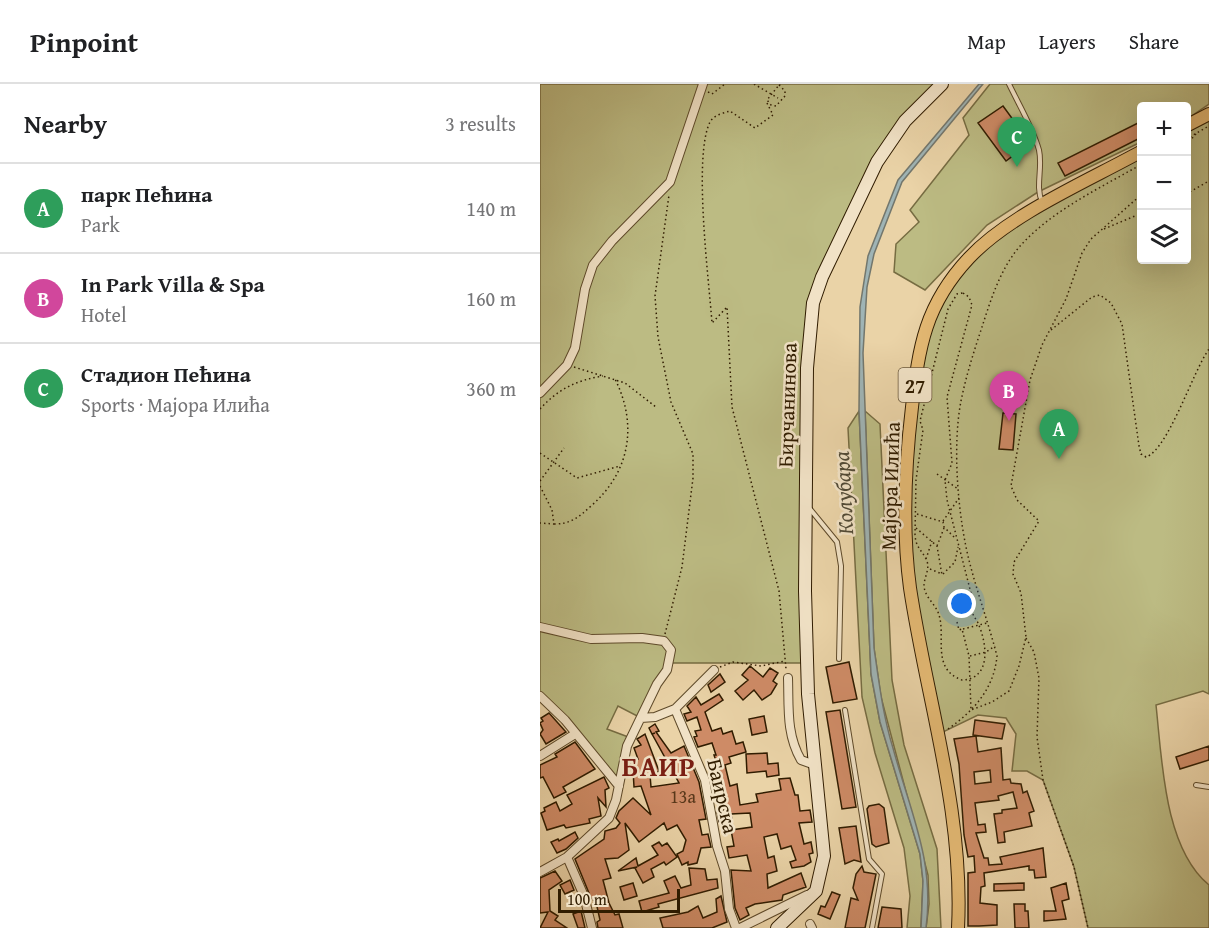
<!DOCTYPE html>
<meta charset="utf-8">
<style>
:root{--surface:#fff;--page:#f6f6f6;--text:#202124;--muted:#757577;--line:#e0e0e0;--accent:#8f2418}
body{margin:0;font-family:"Gentium Book Plus",serif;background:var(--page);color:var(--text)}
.controls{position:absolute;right:18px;top:18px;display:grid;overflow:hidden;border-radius:6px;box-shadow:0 6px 24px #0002}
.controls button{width:54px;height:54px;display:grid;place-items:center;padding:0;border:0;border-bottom:2px solid var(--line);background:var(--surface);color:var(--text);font:30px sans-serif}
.scale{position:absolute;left:18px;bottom:15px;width:122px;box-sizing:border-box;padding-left:6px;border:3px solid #301c00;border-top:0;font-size:16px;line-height:21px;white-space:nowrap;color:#301c00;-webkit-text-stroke:4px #f1e2c6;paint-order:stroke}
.you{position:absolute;left:422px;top:520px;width:21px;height:21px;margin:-15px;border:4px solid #fff;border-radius:50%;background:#1a73e8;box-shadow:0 0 0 9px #1a73e833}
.badge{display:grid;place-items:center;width:39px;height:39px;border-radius:50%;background:var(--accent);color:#fff;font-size:20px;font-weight:700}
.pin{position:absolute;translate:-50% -50px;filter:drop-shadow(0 2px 3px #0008)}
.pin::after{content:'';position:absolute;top:32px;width:21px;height:18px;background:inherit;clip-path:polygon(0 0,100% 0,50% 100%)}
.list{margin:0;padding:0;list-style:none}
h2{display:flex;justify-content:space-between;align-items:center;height:78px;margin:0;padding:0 24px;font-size:26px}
h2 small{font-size:20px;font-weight:400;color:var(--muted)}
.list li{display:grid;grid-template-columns:39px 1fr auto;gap:18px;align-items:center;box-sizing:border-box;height:90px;padding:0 24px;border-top:2px solid var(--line)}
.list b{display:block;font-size:22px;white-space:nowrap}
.list p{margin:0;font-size:20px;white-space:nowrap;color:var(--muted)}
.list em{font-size:20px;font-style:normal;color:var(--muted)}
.icon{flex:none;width:33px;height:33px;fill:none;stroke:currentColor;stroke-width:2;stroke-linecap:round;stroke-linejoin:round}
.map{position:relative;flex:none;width:669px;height:844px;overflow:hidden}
header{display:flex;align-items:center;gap:36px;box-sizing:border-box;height:84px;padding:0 30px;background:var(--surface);border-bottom:2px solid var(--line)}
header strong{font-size:28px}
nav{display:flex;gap:33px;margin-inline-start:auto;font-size:21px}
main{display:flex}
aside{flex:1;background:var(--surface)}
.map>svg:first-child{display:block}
.green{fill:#bcbb83;stroke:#766c42;stroke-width:1.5}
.water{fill:#9fb4b5;stroke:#73776d;stroke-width:1.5}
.building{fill:#ce8b66;stroke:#301c00;stroke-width:1.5;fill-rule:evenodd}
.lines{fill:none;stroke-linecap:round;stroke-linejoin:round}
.service-casing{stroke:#5e4a2a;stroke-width:6}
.minor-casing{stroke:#5e4a2a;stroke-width:10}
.secondary-casing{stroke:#301c00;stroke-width:14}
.primary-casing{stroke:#301c00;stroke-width:14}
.path{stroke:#301c00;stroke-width:1.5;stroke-dasharray:1.5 3;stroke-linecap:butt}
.service{stroke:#f1e2c6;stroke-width:4}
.minor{stroke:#f1e2c6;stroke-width:8}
.secondary{stroke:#f1e2c6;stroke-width:12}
.primary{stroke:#e5ba74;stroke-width:12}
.labels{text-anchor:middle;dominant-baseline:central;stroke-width:5;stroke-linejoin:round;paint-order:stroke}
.number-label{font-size:18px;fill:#58381a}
.shield{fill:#f1e2c6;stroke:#6a573b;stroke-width:1.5}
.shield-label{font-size:20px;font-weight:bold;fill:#301c00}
.street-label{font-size:21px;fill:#301c00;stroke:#f1e2c6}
.water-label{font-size:22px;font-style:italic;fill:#514a36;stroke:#f1e2c6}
.district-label{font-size:27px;font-weight:bold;letter-spacing:1.5px;fill:#7a1f14;stroke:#f1e2c6}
</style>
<header>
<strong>Pinpoint</strong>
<nav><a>Map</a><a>Layers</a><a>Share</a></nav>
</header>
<main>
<aside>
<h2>Nearby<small>3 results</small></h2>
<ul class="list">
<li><span class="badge" style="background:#2e9e5b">A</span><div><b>парк Пећина</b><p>Park</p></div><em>140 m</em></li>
<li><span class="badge" style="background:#d1479c">B</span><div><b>In Park Villa &amp; Spa</b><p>Hotel</p></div><em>160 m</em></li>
<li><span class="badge" style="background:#2e9e5b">C</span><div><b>Стадион Пећина</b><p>Sports · Мајора Илића</p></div><em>360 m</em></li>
</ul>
</aside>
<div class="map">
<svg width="669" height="844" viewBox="0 0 669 844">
<rect width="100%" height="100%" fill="#ead3a7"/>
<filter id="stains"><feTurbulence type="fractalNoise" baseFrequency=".00333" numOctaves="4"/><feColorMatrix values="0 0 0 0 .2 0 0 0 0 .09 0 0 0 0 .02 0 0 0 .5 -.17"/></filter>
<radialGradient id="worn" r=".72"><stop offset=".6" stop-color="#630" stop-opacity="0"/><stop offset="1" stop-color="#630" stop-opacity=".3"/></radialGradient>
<path class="green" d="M0,0H402L351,56L273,219L268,579H130L101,634L78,622L67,645L91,654L79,702L0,612Z
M450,0H669V20L647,35L646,22H602L601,58L498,108L447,141L385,206L354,188L356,160L379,138L370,126L429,51L423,34Z
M669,30V610L663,607L616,621C622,676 624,764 669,801V844H548L534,783L503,696L487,687H472L476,650L466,634L438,631L399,650L370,503L369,350L396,218L454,152L601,68L602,176H646L647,43Z
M319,327L331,590L340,638L380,770L383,797L381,844H367L370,812L364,764L335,669L322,613L308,344Z
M325,327L340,340L352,596L364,661L397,765L401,844H386L389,820L388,791L341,613L334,564Z"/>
<path class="water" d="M439,0H443L362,98L334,170L327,203L323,269L334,564C339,598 343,632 353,664C370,727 395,777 386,844H381L383,797L380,770L340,638L331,590L319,327L320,223L328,172L358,96Z"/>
<path class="building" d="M463,22L490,59L466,77L438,39Z
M602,37V53L525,92L518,79Z
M463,329L476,330L473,366L459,365Z
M309,578L317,615L293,619L286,583Z
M210,582L223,593L230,584L238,589L233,597L237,600L231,610L222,616L214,606L203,616L195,607L208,596L202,591Z
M180,590L185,598L171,608L168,601Z
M179,610L183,616L165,628L172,647L181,644L183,650L192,647L196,660L203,658L206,668L189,673L191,679L185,681L190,702L197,700L200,721L218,718L216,710L241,706L239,695L250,694L255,711H258L260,727L270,726L272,738L259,739L264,760L271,758L273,769L269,770L271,778L264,782L252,784L250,778L256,776L251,762L241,765L237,750L224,753L228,774L234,772L237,787L227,790L228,804L261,789L266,803L243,811L242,816L215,820L206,824L209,831L200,836L195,824L191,786L211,787L207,771L189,774L187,763L194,762L191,746L212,743L210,729L191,730L192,736L179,738L177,728L184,727L181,704L173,706L172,700V692L180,689L174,671H176L172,659L158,663L154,653L157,652L155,647L161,646L157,633L147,637L144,630L151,628L147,622L156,613L161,621Z
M300,626L316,723L302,725L286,628Z
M9,629L26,648L6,660L0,650L3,646L0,639L3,637L1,634Z
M224,632L227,648L212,651L209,635Z
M435,636L465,640L462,655L433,651Z
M115,640L119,647L116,648L131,669L144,662L159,698L166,735L159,736L162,751L168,750L171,763L161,764L157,779L148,781V778L142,781L137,770L143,767L146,756L137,741L127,746L124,739L99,758L85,739L89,766L78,774L65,775L71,794L63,796L69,819L75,831L79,830L83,844H58L57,838L60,836L56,818L51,814L35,775L64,755L65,747L76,744L80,739L76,734L79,727L93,714L111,731L101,702L94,703L93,686L89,685L90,678L98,675L94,664L101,661L97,655L105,650L119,687L110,691L111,703L139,699L112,650L115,649L112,650L109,644Z
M436,652L438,668L461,664L463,696L470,695L471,699L481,700L483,709L487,707L494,727L489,729L492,742L464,748L465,758L458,759L454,730L462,729V726L477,724L473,708L458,712L459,716L435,719L438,741L445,740L446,748L436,749L444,774H448L449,781L462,780L460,773L503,764L506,793L495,794L494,786H489V782L444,789L445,802L441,803L440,819L457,821V841L439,842H428V789L435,788L434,772L428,773L424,751L419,680L414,655ZM450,686L451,698L435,700L434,688Z
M35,658L55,685L23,703L26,708L14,714L3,693L0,694V681L17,673L15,670Z
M669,662V676L640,685L636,673Z
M227,669L228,680L238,679L239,691L227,693L226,687L207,689L206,670Z
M64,693L69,704L65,706L66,723L58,714L61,732L49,735L50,739L26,744L24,741L7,746L1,729L5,727L4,724L16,718L20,727L32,720L27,711Z
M339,720L344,724L349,759L336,763L332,760L327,725L329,722Z
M316,742L321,778L314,776L305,780L299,744Z
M35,748L38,754L26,765L17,769L11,758L18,755L19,757Z
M119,758L122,762L127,759L137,773L126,781L124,778L111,785L114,793L103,799L95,784L97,783L78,787L96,774L98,782L118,771L112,762Z
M322,782L324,788L336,790L325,844H305L311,814L318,816L313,804L316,790Z
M149,784L165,785L167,796L177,795L178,804L118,820L119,823L102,828L99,817L129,809L124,797L135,792L141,804L151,801Z
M15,787L22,797L9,806L10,827L18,832L15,836L27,844H0L8,828L0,829V794Z
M30,796L34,806L25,810L20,801Z
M93,799L97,812L84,816L80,803Z
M484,799V806L454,807V800Z
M526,799L529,815L522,817L526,835L504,837V827H516L511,804Z
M292,808L300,811L290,835L278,830L281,822L285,823Z
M181,812L187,838L172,844H123L120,834L148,828L158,822L163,834L177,828L176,815Z
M474,820H485V827H488L489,844H475Z
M342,823L361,825L362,844H338Z
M41,827L45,844H38L33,830Z"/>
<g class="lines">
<g class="service-casing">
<path id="service" d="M469,0C479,21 493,44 499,66C503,84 495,102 502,118
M270,425L297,458L301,482L299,575
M305,626L329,775L342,790L332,844
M656,701L669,703"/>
</g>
<g class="minor-casing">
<path id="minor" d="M0,309L27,281L35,264L45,205L53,181L72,157L130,98L163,0
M0,543L51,555L102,554L124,557L131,566L127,586L117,600L87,662L76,716L69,734L27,773L0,788
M248,594C249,623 246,650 261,676L275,681
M0,612L25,636L79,702
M135,625L174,586
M101,634L115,633L135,625L165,696L177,762L185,787L189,825L196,844
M0,672L35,650
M27,773L44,812L52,844
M270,840L272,844
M200,844L267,811"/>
</g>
<g class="secondary-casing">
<path id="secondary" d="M237,844L276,807L284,772L268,610L265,507L267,284L273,219L282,193L337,78L365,37L402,0"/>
</g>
<g class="primary-casing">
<path id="primary" d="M646,42L669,30
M418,844C424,728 387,617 370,504C362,445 365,382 372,323C379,262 385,221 429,174C470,130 548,97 602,67"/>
</g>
<path class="path" d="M214,0L238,14
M239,1L245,7V12L236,22L231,21L227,16L239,1L240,0
M168,8L172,10L185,0
M227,19L233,31L215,44L190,27C183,29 174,31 170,38C153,72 169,197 172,239L187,223L192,323L239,507L246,585
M646,55L669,42
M646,61L656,50
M646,110L669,97
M564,145L602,129
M423,209L429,213L432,221L407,313L412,379L405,396L407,416L432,513C432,517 431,522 432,527C433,532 436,535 438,539C447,559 452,595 422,596C391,585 406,553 399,531C396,520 385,514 384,502C384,493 391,484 386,475C381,465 376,464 375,451L376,396L383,346L380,337L408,225L417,210Z
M511,246L552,213L560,211L571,219L582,240L599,362L601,370L606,373C628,366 653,287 669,265
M34,283L85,299L116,323
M0,325C18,305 37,296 63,292
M0,369L37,394L80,382
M397,390L418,405
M0,397L24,364
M0,402L12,426L14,440L0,439
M377,430L403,438L404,443L416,455
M403,437L419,414
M14,440C31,440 39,433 51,422C90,388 98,341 75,295
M376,444L397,462L402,491L415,478L418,463
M397,462L404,444
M386,475L392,457
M390,485L402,490
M417,538L419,546L422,545L429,572L431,626L452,618L469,607L479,582L486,553L481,509L473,490L474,478L499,437L477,416L471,402L490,296L502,261L526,215L542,169L551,155L602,110
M423,545L447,539
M125,550L142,483L153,394V370L131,318L118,253L115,212L129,111
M486,554L494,568L499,594L497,653L503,696L534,783L548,844
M430,572L446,568L455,562
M180,583L193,578L221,582L245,577
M408,645C435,626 454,604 457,572C449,541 438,511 430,480C418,435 412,363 421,317C426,292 434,267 442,243C451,215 461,183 481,161C513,126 560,104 602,80"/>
<use href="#service" class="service"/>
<use href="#minor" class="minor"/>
<use href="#secondary" class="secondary"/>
<use href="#primary" class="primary"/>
</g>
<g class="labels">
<g class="number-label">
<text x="143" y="712">13a</text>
</g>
<rect class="shield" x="358.5" y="284" width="33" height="34" rx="4.5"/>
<g class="shield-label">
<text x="375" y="301">27</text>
</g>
<g class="street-label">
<text transform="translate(247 321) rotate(-88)">Бирчанинова</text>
<text transform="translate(350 402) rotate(-88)">Мајора Илића</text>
<text transform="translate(183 712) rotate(77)">Баирска</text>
</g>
<g class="water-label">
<text transform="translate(303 409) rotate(-93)">Колубара</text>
</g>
<g class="district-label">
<text x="119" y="682">БАИР</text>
</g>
</g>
<rect width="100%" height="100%" filter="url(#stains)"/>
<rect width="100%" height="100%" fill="url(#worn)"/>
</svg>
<div class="controls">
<button>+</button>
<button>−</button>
<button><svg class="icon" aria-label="layers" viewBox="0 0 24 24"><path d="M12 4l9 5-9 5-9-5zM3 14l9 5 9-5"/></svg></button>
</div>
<div class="scale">100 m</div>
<div class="you"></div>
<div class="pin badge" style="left:519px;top:375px;background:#2e9e5b">A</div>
<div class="pin badge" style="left:469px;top:337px;background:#d1479c">B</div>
<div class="pin badge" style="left:477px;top:83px;background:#2e9e5b">C</div>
</div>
</main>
